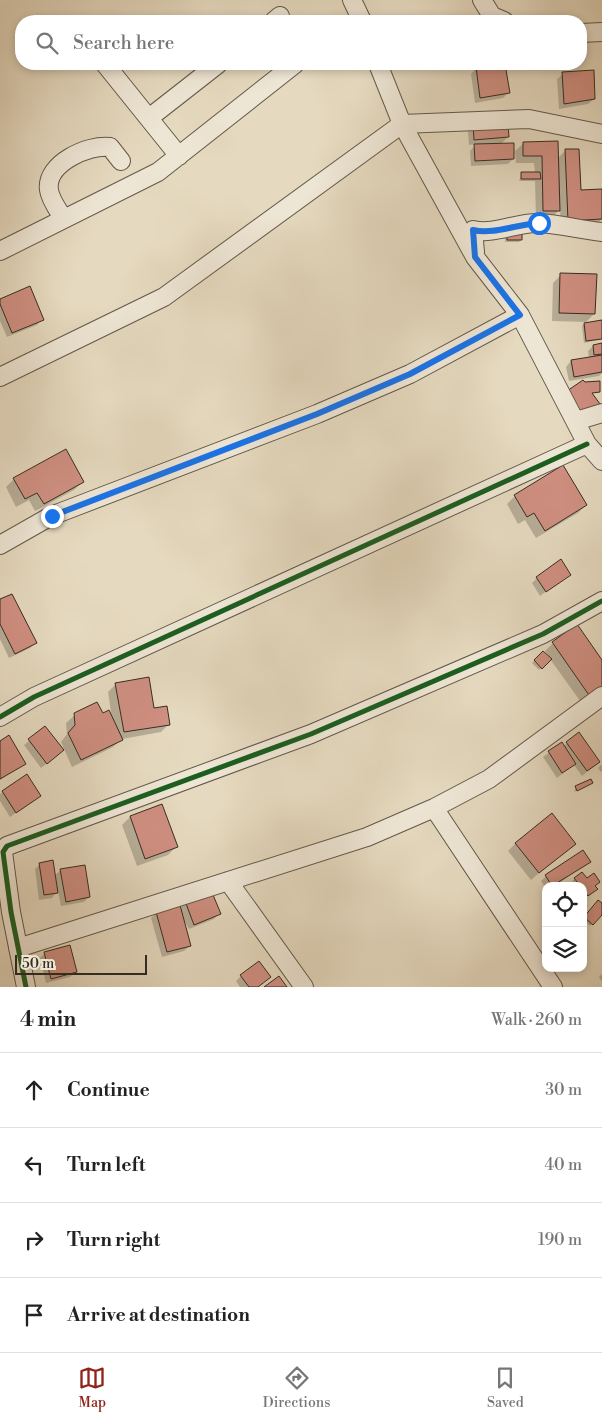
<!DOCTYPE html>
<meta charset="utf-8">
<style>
:root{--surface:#fff;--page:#f6f6f6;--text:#222;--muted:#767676;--line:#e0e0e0;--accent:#8f2418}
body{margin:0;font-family:"Libre Bodoni",serif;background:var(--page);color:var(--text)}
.controls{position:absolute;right:15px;bottom:15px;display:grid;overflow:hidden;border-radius:10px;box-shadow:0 2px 8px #0003}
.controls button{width:45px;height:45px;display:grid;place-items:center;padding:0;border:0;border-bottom:1px solid var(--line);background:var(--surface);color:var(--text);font:25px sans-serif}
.scale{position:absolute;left:15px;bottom:12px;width:132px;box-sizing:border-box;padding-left:5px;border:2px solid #362d22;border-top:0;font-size:14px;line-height:18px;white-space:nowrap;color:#362d22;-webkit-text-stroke:4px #eee6d5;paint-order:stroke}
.stop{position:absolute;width:15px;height:15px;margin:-11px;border:4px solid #1a73e8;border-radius:50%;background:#fff}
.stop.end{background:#1a73e8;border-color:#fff;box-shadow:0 1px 5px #0008}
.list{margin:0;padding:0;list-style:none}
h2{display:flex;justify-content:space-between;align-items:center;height:65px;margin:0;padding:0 20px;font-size:21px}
h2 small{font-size:16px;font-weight:400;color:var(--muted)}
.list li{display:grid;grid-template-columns:32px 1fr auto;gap:15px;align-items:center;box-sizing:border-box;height:75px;padding:0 20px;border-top:1px solid var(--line)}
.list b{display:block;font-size:19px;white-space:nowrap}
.list em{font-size:16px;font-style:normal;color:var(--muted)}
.icon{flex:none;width:28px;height:28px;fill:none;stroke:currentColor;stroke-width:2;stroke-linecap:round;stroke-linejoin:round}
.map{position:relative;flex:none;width:602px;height:987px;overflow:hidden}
.search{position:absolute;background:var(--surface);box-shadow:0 2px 8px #0003;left:15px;right:15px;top:15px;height:55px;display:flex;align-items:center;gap:12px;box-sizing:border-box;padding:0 18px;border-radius:20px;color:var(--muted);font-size:19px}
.sheet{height:365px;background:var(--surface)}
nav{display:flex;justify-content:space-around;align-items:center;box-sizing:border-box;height:70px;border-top:1px solid var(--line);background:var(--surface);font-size:14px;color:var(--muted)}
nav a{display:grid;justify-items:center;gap:2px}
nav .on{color:var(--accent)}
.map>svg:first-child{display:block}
.shadow{fill:#0003}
.building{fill:#cf8f81;stroke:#362d22}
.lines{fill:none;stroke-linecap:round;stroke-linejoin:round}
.minor-casing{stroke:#625849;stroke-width:20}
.minor{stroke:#eee6d5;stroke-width:18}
.cycleway-casing{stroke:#eee6d5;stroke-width:8}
.cycleway{stroke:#1b5e20;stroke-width:5}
.route{stroke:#1a73e8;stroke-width:6}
</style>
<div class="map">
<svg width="602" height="987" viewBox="0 0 602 987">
<rect width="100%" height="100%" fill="#e5d9bf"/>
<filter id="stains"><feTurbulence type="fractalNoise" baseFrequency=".004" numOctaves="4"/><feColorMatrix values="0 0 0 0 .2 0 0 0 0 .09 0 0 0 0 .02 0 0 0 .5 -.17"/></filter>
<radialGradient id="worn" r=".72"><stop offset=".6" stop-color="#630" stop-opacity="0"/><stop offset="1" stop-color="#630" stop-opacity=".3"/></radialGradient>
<path class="shadow" d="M476,68L508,93L503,98L475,103L471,74Z
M563,74L594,99L588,104L559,109L557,79Z
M473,126L508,137L500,145L513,159L508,164L471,166L470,151L476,144L469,145L468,132Z
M524,143L557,159L566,150L580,192L602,219L594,227L561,228L560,209L551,219H536L535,181H519L522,174L535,173L534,163H516L515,151Z
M505,233L521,239L519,242H505Z
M561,275L594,314L586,322L552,321L553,283Z
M0,300L42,319L37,325L7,337L0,321Z
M584,324L602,331V339L584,343L582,326Z
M602,345V373L599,376L569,381L566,367L571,361L589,358L588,351L593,346Z
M563,467L586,505L578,513L536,538L525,520L518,524L507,504L515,496Z
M14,479L82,482L74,490L35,511L29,500L16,507L6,487Z
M570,574L540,596L532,583L537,578Z
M0,601L35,643L30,648L9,658L0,639Z
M553,643L602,663V691L583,705L550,659L539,670L532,663L543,652L549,656L545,651Z
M116,684L153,710L169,724L161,732L122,739L113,747L72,767L61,742L67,734L66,723L75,715H102L112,719L108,692Z
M45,728L57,756L41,768L24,745Z
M0,742L24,764L0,780Z
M567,743L599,762L582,776L574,765L557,778L543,757L561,744L563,747Z
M602,764V771L601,772L598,768Z
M26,776L39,796L10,817L0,801V794Z
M590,781L589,785L574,792L576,787Z
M161,805L176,847L168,855L137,866L122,825L130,817Z
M516,843H574L531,880L508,851Z
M589,862L555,886H546V888L541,881L546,876Z
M40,864L54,876L61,870L89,897L84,902L61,906L58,891L52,898L39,900L35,869Z
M575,879L594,886V891L584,898L587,902L583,905V886H576L572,881Z
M186,902L219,913L214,919L189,929L181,915L190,946L184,951L162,957L151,918L156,913L180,908Z
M598,902L602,905V913L590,926L583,919Z
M45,953L76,972L70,977L46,983L40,958Z
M602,974V982L599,977Z
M241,976L269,977L258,987H240L236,981Z"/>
<path class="building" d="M505,64L510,93L480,98L476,67Z
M594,70L595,99L564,104L562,72Z
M508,123L509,137L474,140L473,125Z
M558,141L560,211H543L542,156H523V142Z
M514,143V159L475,161L474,144Z
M565,149H579L581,190L602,189V219L568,221Z
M521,172H540L541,179H521Z
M507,230H522V240H507Z
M560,273L597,274L595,314L559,313Z
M30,286L44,320L12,333L0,304V299Z
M602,320V339L586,341L584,323Z
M602,343V354L594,355L593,345Z
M602,355V372L574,377L571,360Z
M583,380L585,382L600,381V392L592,393L600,404L583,416L567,391Z
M66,449L84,482L44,504L37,493L25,499L13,478Z
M563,465L587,505L545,531L534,513L527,517L514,495Z
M561,559L571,575L546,592L536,577Z
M12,594L37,643L15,654L0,624V599Z
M577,624L602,660V690L591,698L552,642Z
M543,651L552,659L542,669L534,660Z
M149,677L154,708L167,706L170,725L124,732L115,683Z
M97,702L103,713L109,710L123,740L81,760L68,733L75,725L74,713Z
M45,726L64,750L47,764L28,739Z
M579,732L600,762L587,771L566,742Z
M9,735L26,764L0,779V741Z
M562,742L576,764L562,773L548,751Z
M27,774L41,796L16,813L2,791Z
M591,779L593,783L577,791L575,786Z
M162,804L178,847L145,859L130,816Z
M552,813L576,844L539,873L515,843Z
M583,850L591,862L552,886L545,875Z
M53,860L58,893L44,895L39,863Z
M85,865L90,897L66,902L60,869Z
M582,872L587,878L594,873L600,882L595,886L598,889L588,896L583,890V886H580L574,878Z
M211,890L221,914L194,925L185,901Z
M598,900L602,903V915L593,925L584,917Z
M180,905L191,946L167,952L156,912Z
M70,945L77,972L51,979L44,952Z
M259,961L271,977L258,987H249L240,975Z
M279,976L287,987H264Z"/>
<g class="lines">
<g class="minor-casing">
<path id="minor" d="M352,0L362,21
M482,0L492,16L504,21
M274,21L280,16
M581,33L602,32
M105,64L179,156
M378,64L402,124L475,257L520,315L587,444L602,461
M149,118L218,64
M63,218C58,210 50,199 49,190C45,164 88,144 110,147L121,161
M0,251L158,172L295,64
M475,252L473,230C495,235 517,222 539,223C560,224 581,230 602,232
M0,377L164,297L402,124L529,119L602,134
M576,421L602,413
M0,545L51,516L317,414L410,374L520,315
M0,717L34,697L587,444
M434,808L553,987
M228,881L304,987
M18,948L367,837L434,808L489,779L602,696
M26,987L11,912L3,852L7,846L311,734L543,634L602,601"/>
</g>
<use href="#minor" class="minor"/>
<g class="cycleway-casing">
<path id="cycleway" d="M0,717L34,697L587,444
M26,987L11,912L3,852L7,846L311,734L543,634L602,601"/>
</g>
<use href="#cycleway" class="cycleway"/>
</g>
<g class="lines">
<path class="route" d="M52,516L317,414L410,374L520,315L475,257L473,230C493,235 518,224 539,223"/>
</g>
<rect width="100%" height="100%" filter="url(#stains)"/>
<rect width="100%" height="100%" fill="url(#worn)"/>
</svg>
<div class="controls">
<button><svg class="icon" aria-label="locate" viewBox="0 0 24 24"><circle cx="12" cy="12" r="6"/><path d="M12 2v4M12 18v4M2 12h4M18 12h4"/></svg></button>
<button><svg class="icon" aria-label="layers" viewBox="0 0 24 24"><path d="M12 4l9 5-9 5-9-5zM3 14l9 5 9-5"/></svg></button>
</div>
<div class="scale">50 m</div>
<div class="stop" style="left:539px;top:223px"></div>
<div class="stop end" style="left:52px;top:516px"></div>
<div class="search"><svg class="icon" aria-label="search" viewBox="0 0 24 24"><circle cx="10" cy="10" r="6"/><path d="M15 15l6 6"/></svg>Search here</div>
</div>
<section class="sheet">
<h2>4 min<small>Walk · 260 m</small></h2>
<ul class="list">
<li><svg class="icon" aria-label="ahead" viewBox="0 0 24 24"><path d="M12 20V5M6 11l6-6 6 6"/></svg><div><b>Continue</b></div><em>30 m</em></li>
<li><svg class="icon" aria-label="left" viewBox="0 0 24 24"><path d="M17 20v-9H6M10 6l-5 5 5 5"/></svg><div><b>Turn left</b></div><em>40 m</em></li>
<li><svg class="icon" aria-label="right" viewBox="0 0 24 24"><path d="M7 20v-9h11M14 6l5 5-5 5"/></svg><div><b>Turn right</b></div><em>190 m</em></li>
<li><svg class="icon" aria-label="arrive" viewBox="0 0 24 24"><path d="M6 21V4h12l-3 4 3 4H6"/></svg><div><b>Arrive at destination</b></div></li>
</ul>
</section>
<nav>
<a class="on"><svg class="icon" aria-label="map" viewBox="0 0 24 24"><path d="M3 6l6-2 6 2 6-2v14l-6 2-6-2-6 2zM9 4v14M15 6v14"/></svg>Map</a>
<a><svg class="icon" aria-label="directions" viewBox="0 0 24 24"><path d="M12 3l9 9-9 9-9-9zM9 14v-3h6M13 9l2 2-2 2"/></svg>Directions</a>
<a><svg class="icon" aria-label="saved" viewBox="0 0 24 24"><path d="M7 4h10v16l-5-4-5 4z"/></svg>Saved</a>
</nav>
